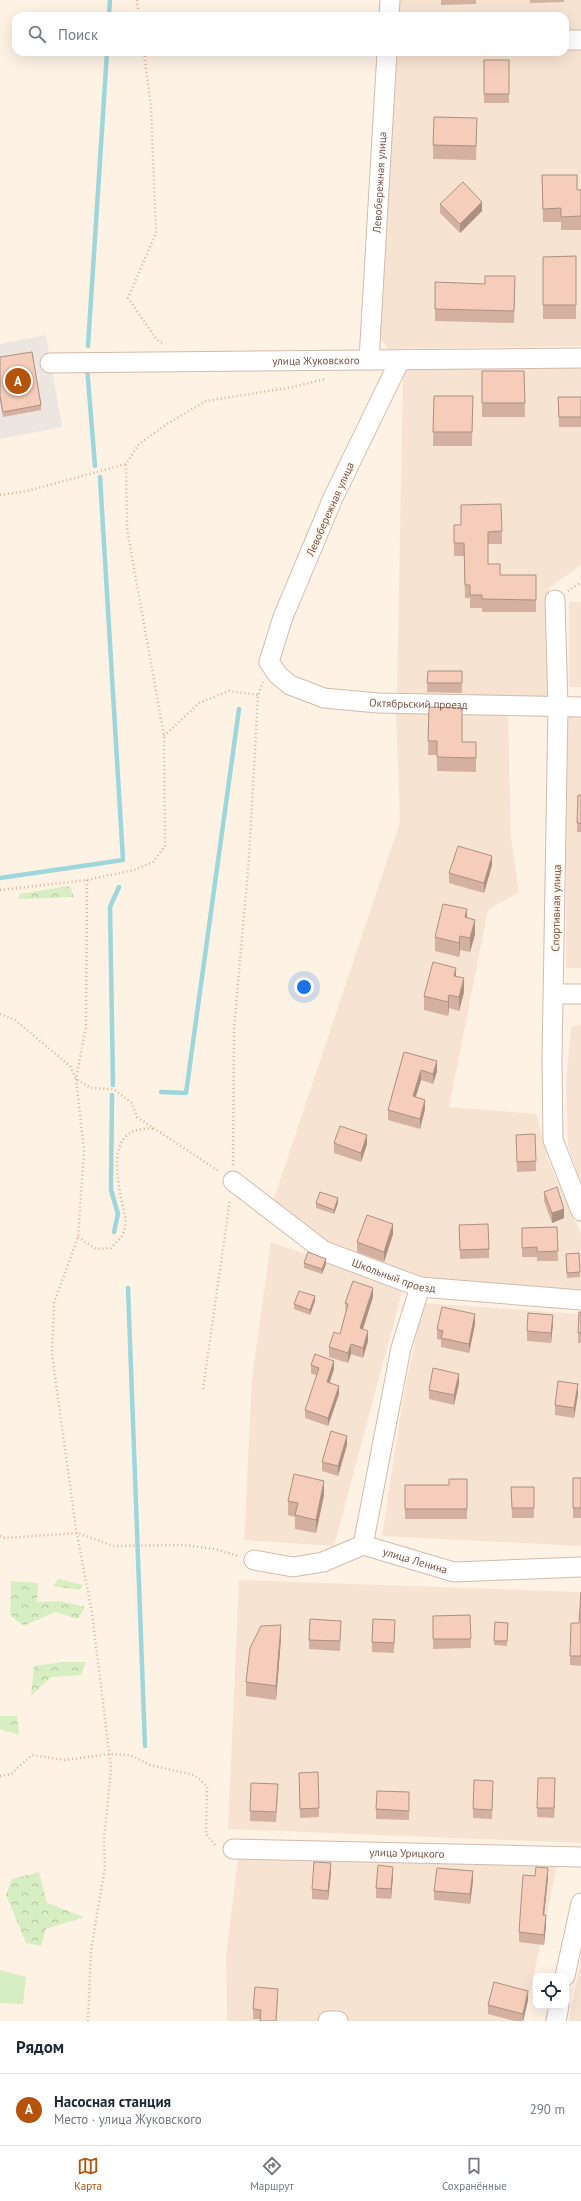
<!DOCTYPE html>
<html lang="ru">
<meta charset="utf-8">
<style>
:root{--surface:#fff;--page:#f6f6f7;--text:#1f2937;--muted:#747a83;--line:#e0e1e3;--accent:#b45309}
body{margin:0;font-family:"PT Sans",sans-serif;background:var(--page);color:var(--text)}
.controls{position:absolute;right:12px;bottom:12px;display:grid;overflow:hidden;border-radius:8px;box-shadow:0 4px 16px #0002}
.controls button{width:36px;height:36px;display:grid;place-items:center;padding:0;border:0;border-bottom:1px solid var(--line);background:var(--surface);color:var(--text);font:20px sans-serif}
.you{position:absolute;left:304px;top:987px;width:14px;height:14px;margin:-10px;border:3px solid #fff;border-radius:50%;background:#1a73e8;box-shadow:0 0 0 6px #1a73e833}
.badge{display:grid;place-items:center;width:26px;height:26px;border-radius:50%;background:var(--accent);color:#fff;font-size:13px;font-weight:700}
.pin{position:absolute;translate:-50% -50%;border:2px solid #fff;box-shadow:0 1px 4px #0006}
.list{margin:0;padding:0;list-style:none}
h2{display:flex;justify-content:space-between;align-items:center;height:52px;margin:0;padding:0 16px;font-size:17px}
h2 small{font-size:13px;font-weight:400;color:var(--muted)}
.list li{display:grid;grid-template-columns:26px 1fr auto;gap:12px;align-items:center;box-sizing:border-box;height:72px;padding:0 16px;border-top:1px solid var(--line)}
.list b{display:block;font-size:15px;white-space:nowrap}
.list p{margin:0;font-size:13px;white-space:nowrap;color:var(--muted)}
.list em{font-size:13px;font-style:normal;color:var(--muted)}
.icon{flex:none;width:22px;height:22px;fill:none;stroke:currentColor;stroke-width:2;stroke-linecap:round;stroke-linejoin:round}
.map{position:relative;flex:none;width:581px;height:2021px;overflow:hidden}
.search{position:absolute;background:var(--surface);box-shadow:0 4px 16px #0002;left:12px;right:12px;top:12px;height:44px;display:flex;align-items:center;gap:10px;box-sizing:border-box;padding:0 14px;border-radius:12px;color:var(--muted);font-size:15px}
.sheet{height:124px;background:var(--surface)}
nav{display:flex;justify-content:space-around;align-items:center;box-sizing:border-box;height:56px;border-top:1px solid var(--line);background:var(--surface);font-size:11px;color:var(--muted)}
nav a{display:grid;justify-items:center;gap:2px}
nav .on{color:var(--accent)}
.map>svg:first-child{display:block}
.residential{fill:#f6e3d2}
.industrial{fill:#ede5df}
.green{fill:#d7edc2}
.forest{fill:url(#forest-crowns)}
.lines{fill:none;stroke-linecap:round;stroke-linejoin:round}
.stream{stroke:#9dd7dc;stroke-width:4.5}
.minor-casing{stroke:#d3baac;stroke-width:21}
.path{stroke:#dbb09d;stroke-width:2.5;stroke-dasharray:1 3;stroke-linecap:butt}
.minor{stroke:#fff;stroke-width:19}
.wall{fill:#d3b0a0}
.shaded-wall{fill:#ac9082}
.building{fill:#f5cdba;stroke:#ac9082}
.labels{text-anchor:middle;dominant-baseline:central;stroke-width:3.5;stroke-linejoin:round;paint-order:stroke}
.street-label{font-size:11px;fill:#795548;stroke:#fff6ec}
</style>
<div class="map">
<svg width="581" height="2021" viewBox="0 0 581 2021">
<defs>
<pattern id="forest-crowns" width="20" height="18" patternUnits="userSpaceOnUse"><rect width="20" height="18" fill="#d7edc2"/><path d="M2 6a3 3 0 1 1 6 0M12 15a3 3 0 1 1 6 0" fill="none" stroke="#b3c3a0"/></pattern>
</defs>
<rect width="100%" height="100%" fill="#fef2e5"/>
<path class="residential" d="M397,0H581V346L388,349L378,335L394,52H565V16H396Z
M581,361V565L549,588L551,701L397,697L403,369Z
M569,602H581V687H569Z
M508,708L511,837L519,892L488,910L449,1107L537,1114L547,1158L581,1234V1295L423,1280L328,1246L272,1204L400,822L396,709Z
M566,713H581V968H566Z
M581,1024V1183L568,1146L566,1082L571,1027Z
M271,1242L403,1288L334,1546L244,1540L252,1378Z
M423,1303L581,1314V1546L382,1536L403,1398Z
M239,1580L581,1592V1843L228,1829Z
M238,1859L557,1866L524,2021H227L226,1956Z
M581,1958V2021H569Z"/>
<path class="industrial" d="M46,335L62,427L0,439V344Z"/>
<path class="green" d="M0,1970L26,1977L23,2004L0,2003Z"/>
<path class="forest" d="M70,886L74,897L19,899V894Z
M59,1579L83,1585L80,1590L53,1586Z
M11,1581L38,1583L37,1602L60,1601L85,1607L78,1619L55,1612L24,1626L10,1615Z
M63,1662H86L81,1675L51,1677L31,1696L34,1666Z
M0,1716H17L19,1735L0,1729Z
M39,1872L47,1903L84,1917L46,1929L41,1946L26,1943L6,1895L12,1879Z"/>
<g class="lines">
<path class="stream" d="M109,16L110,0
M88,346L107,52
M87,367L95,466
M0,878L123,860L100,477
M113,1085L110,907L119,887
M161,1092L186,1093L239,709
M112,1095L111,1190L118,1214L114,1232
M128,1288L145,1746"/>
<g class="minor-casing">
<g id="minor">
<path d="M389,16L390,0"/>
<path d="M565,40H581"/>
<path id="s1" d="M369,360L387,52"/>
<path id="s2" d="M400,360L333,498L283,617L269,662L278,675L290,685L324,698L378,703L581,707"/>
<path id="s3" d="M50,363L581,358"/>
<path d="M555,600L558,707L552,1058L553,1140L581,1211"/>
<path d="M554,994H581"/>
<path id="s4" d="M233,1181L324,1251L420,1287L581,1300"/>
<path d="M363,1545L401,1348L420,1287"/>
<path id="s5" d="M254,1560L293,1567L323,1562L363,1545L454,1572L581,1567"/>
<path id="s6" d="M233,1849L581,1857"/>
<path d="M565,1976L581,1903"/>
<path d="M328,2021H338"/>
<path d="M556,2021L559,2006"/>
</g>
</g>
<path class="path" d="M137,0L139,16
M144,52L151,107L156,233L128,298L157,340L165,344
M0,495L27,491L126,464
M568,591L581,582
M164,736L199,703L229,691L258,695
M87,880L86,1026L76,1079L84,1151L78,1237L54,1303L52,1354L76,1529L92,1613L111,1768L104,1840L105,1867L91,1950L88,2021
M0,890L87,880L134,870L153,862L165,846L164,736L127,529L126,464L139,444L167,424L206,401L293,387L325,379
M0,1014L15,1020L70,1066L76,1079L91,1088L113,1089L132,1103L137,1117L220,1172
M233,1165L234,1029L249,858L258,695L263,682
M78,1237L96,1249L111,1248C114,1244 121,1239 123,1234C129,1222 123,1210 121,1198C115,1167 109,1125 154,1129
M203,1389L230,1200
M0,1536L5,1538L77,1533L114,1546L184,1545L214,1549L239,1556
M0,1776L11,1774L32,1755L65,1760L110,1754L130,1755L150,1765L194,1775L207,1786L206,1834L216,1846"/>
<use href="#minor" class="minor"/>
</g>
<path class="wall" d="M441,0H476V4L441,5Z
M530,0H564V2L530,3Z
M484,60H509V103H484Z
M477,118L476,160L433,159V145Z
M542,175L577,190H581V230H561V222H543Z
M440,204L482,211L460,233L440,213Z
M576,256V319H543V257Z
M435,282L515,288L514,323L435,321Z
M0,357L41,405V410L3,417L0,400Z
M482,371H524L525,417H482Z
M434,396H473L472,446H433Z
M558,397H581V427H559Z
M454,525L502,531V544H488V564L500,575H536V612H482V608H470V598H465L464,556H454Z
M428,671H462V693L427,692Z
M429,707L462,742H476V772L437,771V755H428Z
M578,795H581V832H577Z
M492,865L484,893L449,883V873Z
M475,934L470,952L460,950L459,957L435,951V937Z
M456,976L464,992L459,1011L449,1008L448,1016L424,1010V996Z
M404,1052L437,1071L433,1084L421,1080L415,1097L425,1109L420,1129L388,1120V1110Z
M535,1134L536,1171L517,1172L516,1135Z
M334,1143L367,1144L361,1162L334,1153Z
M544,1192L564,1218L552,1223L544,1201Z
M316,1203H338L334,1214L316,1208Z
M459,1225L489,1249V1258L460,1259Z
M557,1227L558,1261H537V1257H522V1228Z
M393,1234L384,1262L357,1252V1242Z
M566,1254L580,1272V1277L567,1278Z
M304,1263L326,1264L322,1274L304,1268Z
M373,1297L363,1329L368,1341L363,1358L351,1354L348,1363L329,1357V1347L340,1334L346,1313L345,1303Z
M315,1301L310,1315L294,1309V1304Z
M581,1312V1343H578V1333Z
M475,1324L469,1353L441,1347V1340L437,1339V1329Z
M553,1324L551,1343L527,1341V1331Z
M311,1365L334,1369L330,1382L339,1394L328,1426L305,1418V1410L317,1375L311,1374Z
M459,1383L454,1405L429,1399V1390Z
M578,1394L574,1418L555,1415V1405Z
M347,1445L338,1476L322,1471V1462Z
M573,1478H581V1518H573Z
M467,1479V1519H405V1485H449Z
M511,1487H534V1518H512Z
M324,1495L316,1533L295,1529V1517L288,1515V1501Z
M581,1592V1666L570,1665V1656L579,1623Z
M470,1615L471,1648L433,1649V1616Z
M495,1622L508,1623L507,1646L494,1645Z
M341,1630L340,1651L309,1649V1640Z
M395,1630L394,1653L372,1652V1642Z
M281,1639L276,1700L246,1696V1682Z
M299,1773L319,1808V1817L300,1818Z
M555,1788L554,1818L537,1817V1808Z
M493,1791L492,1819L473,1818V1809Z
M278,1793L276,1822L250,1821V1811Z
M409,1801V1820L376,1819V1809Z
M331,1873L328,1900L312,1899V1889Z
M393,1876L391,1899L376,1898V1888Z
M535,1876L548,1878L544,1915L546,1925L544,1945L519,1942V1932Z
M473,1881L470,1904L434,1900V1891Z
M278,1998L276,2021H260V2019H253V2009Z
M528,2000L523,2021H515L488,2014V2005Z"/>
<path class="shaded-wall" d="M482,202V211L460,233V224Z
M492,856V865L484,893V883Z
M467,909V923L465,917Z
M475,920V934L470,952V938Z
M460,936V950L459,957V943Z
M456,968V982L454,976Z
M464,978V992L459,1011V997Z
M449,995V1008L448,1016V1002Z
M437,1061V1071L433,1084V1074Z
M421,1070V1080L413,1106V1096Z
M425,1100V1109L420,1129V1119Z
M367,1135V1144L361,1162V1153Z
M338,1198V1203L334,1214V1210Z
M564,1209V1218L552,1223V1213Z
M393,1224V1234L384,1262V1252Z
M326,1259V1264L322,1274V1269Z
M373,1288V1297L360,1338V1328Z
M315,1296V1301L310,1315V1310Z
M475,1314V1324L469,1353V1344Z
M553,1315V1324L551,1343V1333Z
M368,1331V1341L363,1358V1348Z
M351,1344V1354L348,1363V1353Z
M334,1361V1369L327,1390V1382Z
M459,1374V1383L454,1405V1395Z
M578,1384V1394L574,1418V1408Z
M339,1386V1394L328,1426V1418Z
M347,1436V1445L338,1476V1466Z
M324,1481V1495L316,1533V1520Z
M281,1625V1639L276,1700V1686Z
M555,1778V1788L554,1818V1808Z
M331,1863V1873L328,1900V1891Z
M393,1867V1876L391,1899V1889Z
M548,1868V1878L543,1925V1915Z
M473,1871V1881L470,1904V1894Z
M546,1915V1925L544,1945V1935Z
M528,1991V2000L523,2021V2014Z"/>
<path class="building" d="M484,60H509V94H484Z
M434,117L477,118L476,146L433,145Z
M542,175H577V190H581V216L561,217V208L543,209Z
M463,182L482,202L460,224L440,204Z
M576,256V305H543V257Z
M485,276H515L514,311L435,309V282L485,284Z
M32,352L41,405L3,412L0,396V357Z
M482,371H524L525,403H482Z
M434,396H473L472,432H433Z
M558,397H581V417H559Z
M501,504L502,531L488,532V564H500V575H536V600L482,599V595H470V585H465L464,543H454V525H461V505Z
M428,671H462V683H427Z
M429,707L462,708V742H476V758L437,757V741H428Z
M578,795H581V823H577Z
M458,846L492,856L484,883L449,873Z
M443,904L467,909L465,917L475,920L470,938L460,936L459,943L435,937Z
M433,962L456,968L454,976L464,978L459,997L449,995L448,1002L424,996Z
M404,1052L437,1061L433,1074L421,1070L413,1096L425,1100L420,1119L388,1110Z
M340,1126L367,1135L361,1153L334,1143Z
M535,1134L536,1161L517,1162L516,1135Z
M557,1187L564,1209L552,1213L544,1192Z
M320,1192L338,1198L334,1210L316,1203Z
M367,1215L393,1224L384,1252L357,1242Z
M488,1224L489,1249L460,1250L459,1225Z
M557,1227L558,1251L537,1252V1247L522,1248V1228Z
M308,1252L326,1259L322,1269L304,1263Z
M579,1253L580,1272L567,1273L566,1254Z
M353,1281L373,1288L360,1328L368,1331L363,1348L351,1344L348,1353L329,1347L334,1332L340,1334L348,1304L345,1303Z
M299,1291L315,1296L310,1310L294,1304Z
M442,1307L475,1314L469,1344L441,1338L443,1331L437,1329Z
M579,1312H581V1333H578Z
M528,1313L553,1315L551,1333L527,1331Z
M315,1354L334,1361L327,1382L339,1386L328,1418L305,1410L319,1368L311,1365Z
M433,1368L459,1374L454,1395L429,1390Z
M558,1381L578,1384L574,1408L555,1405Z
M331,1431L347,1436L338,1466L322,1462Z
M294,1474L324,1481L316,1520L295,1515L298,1503L288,1501Z
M573,1478H581V1508H573Z
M449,1479H467V1509H405V1485H449Z
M511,1487H534V1508H512Z
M581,1592V1656H570L571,1623H579Z
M470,1615L471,1639H433V1616Z
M310,1619L341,1621L340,1641L309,1640Z
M373,1619L395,1620L394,1643L372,1642Z
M495,1622L508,1623L507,1641H494Z
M281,1625L276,1686L246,1682L250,1648L261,1626Z
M318,1772L319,1808L300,1809L299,1773Z
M538,1778H555L554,1808H537Z
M474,1780L493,1781L492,1810L473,1809Z
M251,1783L278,1784L276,1812L250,1811Z
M377,1791L409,1792V1811L376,1809Z
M314,1862L331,1863L328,1891L312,1889Z
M378,1865L393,1867L391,1889L376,1888Z
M536,1867L548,1868L543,1915H546L544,1935L519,1932L523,1875L535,1876Z
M437,1868L473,1871L470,1894L434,1891Z
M494,1982L528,1991L523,2014L488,2005Z
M255,1987L278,1989L276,2021H260L261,2010L253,2009Z"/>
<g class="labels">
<g class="street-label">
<text stroke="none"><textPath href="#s1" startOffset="178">Левобережная улица</textPath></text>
<text stroke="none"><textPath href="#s3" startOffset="266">улица Жуковского</textPath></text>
<text transform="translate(330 509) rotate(-66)">Левобережная улица</text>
<text stroke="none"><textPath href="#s2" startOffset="492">Октябрьский проезд</textPath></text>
<text transform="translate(556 908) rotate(-89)">Спортивная улица</text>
<text stroke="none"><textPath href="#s4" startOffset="189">Школьный проезд</textPath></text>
<text stroke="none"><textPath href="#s5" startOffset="168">улица Ленина</textPath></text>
<text stroke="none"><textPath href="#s6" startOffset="174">улица Урицкого</textPath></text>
</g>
</g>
</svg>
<div class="controls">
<button><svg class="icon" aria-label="locate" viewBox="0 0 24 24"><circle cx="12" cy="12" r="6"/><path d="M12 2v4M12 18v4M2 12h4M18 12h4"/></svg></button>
</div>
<div class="you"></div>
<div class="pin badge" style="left:18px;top:381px">A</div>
<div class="search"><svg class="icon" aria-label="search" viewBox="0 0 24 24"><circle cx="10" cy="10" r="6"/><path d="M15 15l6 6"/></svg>Поиск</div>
</div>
<section class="sheet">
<h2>Рядом<small></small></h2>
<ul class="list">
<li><span class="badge">A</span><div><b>Насосная станция</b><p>Место · улица Жуковского</p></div><em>290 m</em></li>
</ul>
</section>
<nav>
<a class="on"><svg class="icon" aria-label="map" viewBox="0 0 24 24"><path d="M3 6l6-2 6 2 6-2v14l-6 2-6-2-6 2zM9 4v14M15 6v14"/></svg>Карта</a>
<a><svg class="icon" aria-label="directions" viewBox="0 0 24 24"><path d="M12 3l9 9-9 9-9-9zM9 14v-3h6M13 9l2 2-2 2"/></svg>Маршрут</a>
<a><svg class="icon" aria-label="saved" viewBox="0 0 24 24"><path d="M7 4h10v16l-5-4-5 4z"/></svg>Сохранённые</a>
</nav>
